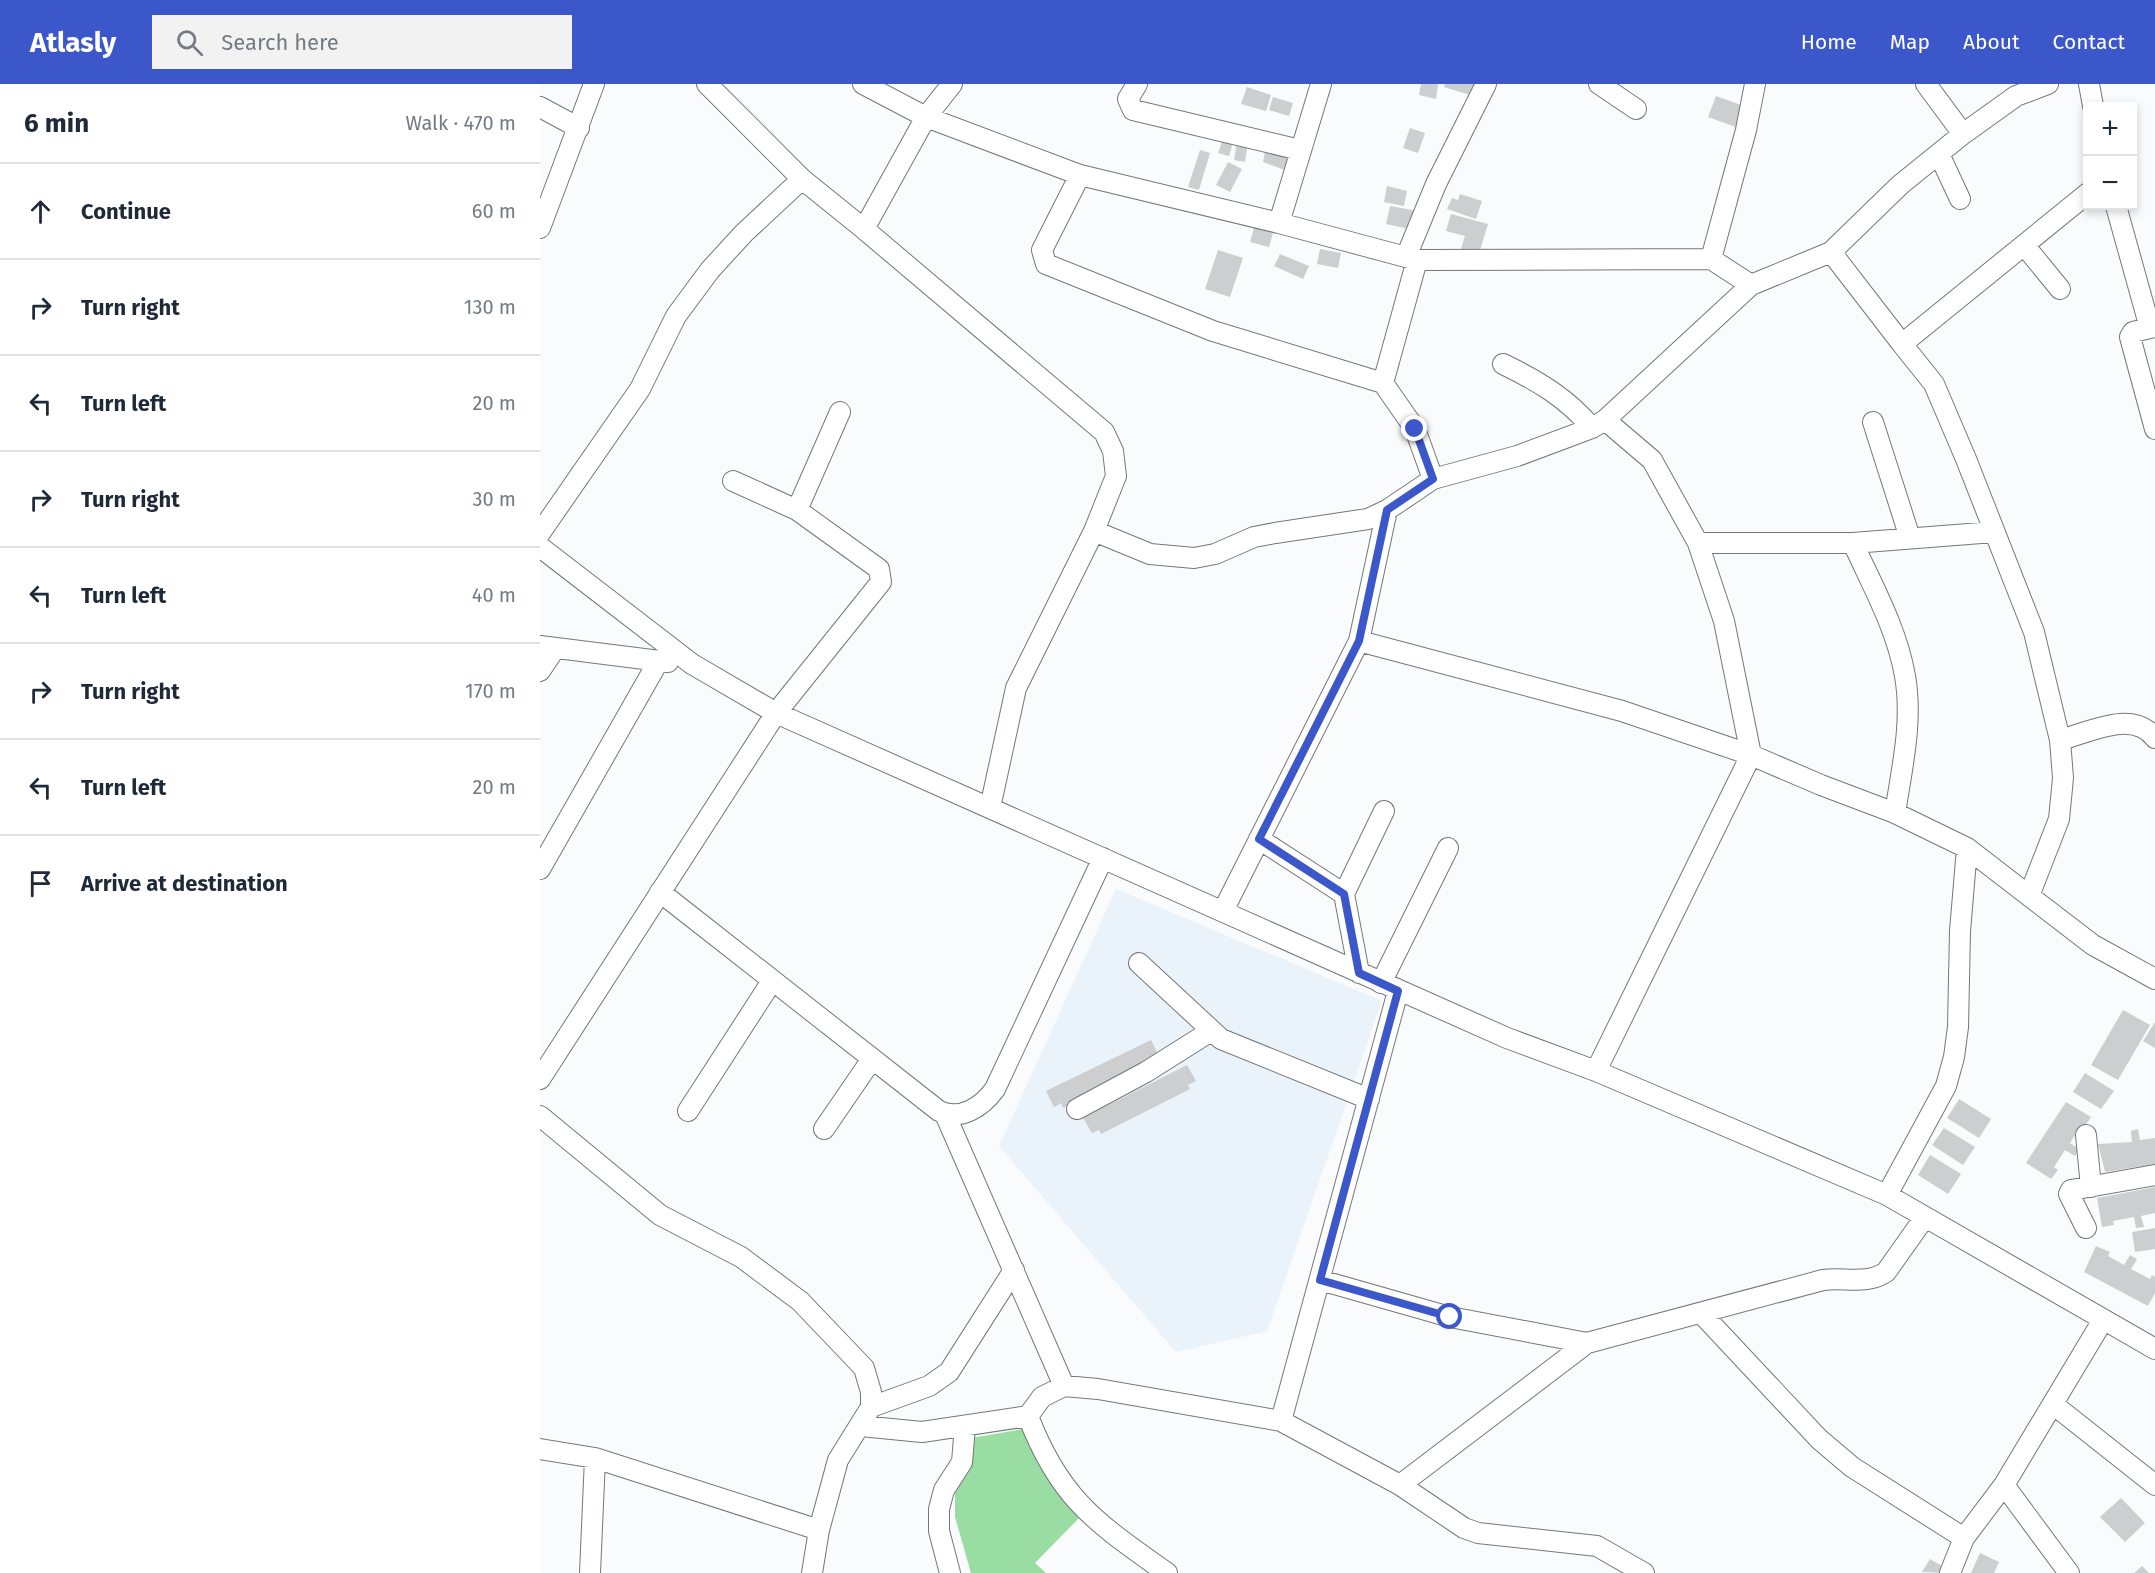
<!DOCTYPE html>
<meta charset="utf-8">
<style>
:root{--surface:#fff;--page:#f2f2f3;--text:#1f2937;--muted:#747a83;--line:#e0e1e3;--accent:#3c57ca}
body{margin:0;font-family:"Fira Sans",sans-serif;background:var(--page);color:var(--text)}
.controls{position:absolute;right:18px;top:18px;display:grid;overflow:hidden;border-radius:0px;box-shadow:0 3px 9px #0003}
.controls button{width:54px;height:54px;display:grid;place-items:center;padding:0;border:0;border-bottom:2px solid var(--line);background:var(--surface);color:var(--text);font:30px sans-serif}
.stop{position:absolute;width:18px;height:18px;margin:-14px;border:4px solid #3c57ca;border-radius:50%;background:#fff}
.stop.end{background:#3c57ca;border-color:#fff;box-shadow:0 2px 6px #0008}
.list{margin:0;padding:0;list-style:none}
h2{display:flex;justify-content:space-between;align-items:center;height:78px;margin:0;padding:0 24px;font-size:26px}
h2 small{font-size:20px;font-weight:400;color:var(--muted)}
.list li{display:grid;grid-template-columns:39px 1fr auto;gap:18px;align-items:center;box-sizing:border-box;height:96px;padding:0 24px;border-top:2px solid var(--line)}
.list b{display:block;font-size:22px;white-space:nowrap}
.list em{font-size:20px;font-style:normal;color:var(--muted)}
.icon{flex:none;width:33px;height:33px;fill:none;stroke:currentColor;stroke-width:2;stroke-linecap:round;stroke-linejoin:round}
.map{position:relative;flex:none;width:1615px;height:1489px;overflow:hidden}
header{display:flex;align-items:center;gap:36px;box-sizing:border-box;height:84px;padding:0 30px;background:var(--accent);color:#fff}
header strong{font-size:28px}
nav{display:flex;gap:33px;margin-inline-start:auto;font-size:21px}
.search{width:420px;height:54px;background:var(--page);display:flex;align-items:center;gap:15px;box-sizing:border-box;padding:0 21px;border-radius:0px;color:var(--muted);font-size:22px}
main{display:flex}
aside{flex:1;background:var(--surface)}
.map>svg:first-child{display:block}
.built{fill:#eaf2fa}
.green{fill:#9adda2}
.building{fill:#ccced0}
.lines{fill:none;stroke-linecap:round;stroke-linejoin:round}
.minor-casing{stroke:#757779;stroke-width:22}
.minor{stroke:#fff;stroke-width:20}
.route{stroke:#3c57ca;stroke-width:8}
</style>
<header>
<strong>Atlasly</strong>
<div class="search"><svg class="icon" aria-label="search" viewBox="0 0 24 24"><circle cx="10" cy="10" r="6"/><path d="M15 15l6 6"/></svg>Search here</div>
<nav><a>Home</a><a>Map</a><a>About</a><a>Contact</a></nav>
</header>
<main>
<aside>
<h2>6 min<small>Walk · 470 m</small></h2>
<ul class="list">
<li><svg class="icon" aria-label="ahead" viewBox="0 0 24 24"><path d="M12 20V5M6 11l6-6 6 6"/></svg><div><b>Continue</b></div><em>60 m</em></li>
<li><svg class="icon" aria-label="right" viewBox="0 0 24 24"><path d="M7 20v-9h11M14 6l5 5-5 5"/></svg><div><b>Turn right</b></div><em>130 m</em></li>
<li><svg class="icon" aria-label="left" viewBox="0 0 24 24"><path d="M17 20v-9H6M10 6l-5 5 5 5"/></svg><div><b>Turn left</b></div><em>20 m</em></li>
<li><svg class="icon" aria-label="right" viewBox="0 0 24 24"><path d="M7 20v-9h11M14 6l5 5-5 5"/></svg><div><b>Turn right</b></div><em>30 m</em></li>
<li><svg class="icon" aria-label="left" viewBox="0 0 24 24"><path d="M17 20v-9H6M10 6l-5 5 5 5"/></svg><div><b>Turn left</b></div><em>40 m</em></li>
<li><svg class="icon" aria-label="right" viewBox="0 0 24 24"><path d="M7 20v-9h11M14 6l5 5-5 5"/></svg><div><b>Turn right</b></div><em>170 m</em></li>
<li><svg class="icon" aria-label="left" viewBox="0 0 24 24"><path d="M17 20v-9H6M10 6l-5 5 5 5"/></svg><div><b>Turn left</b></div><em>20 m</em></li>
<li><svg class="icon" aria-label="arrive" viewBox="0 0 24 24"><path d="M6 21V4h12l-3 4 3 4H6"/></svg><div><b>Arrive at destination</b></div></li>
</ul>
</aside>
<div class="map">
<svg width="1615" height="1489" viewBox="0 0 1615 1489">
<rect width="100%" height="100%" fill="#f9fbfd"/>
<path class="built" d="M576,805L842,917L727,1247L636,1268L459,1062Z"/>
<path class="green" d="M489,1344L542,1431L495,1479L506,1489H431L415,1433V1406L431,1354Z"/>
<path class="building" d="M881,0H898L896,15L879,11Z
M905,0H936L933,12L904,3Z
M707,3L731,11L726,27L701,20Z
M1176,12L1209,24L1201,45L1168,33Z
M733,13L753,19L749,32L729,26Z
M870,44L885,49L878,69L863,64Z
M684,52L694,55L689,72L678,69Z
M697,57L708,59L705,78L694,76Z
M726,63L754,69L750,88L723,78Z
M660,66L670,69L659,106L648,103Z
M688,78L702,85L690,108L676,101Z
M847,102L867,107L864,122L844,118Z
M920,110L942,117L936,135L907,125L912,114L918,116Z
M850,122L878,127L874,146L846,140Z
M911,130L948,140L938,173L920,168L925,152L906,147Z
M714,144L733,149L729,163L710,158Z
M780,165L801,169L798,184L777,180Z
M678,166L703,174L690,213L665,205Z
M740,170L769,182L763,195L734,182Z
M1583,926L1610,941L1578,996L1551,981Z
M1615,938V964L1603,957Z
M611,956L619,972L613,980L523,1024L521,1019L514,1023L506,1007Z
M647,981L656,997L648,1001L650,1005L561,1050L559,1046L552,1049L543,1034Z
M1545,989L1574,1007L1561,1025L1533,1008Z
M1419,1015L1451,1035L1439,1054L1407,1034Z
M1526,1018L1551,1033L1543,1045L1540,1043L1530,1059L1539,1065L1535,1072L1525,1066L1514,1083L1518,1086L1511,1095L1486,1079Z
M1404,1044L1435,1063L1423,1081L1392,1061Z
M1598,1045L1600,1056L1615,1054V1080L1565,1088L1558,1060L1592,1058L1591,1047Z
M1390,1071L1421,1090L1408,1110L1378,1091Z
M1615,1103V1129L1601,1132L1604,1143L1596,1144L1594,1133L1573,1137L1574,1141L1562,1143L1557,1114Z
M1615,1144V1165L1595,1168L1592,1148Z
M1556,1162L1570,1168L1568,1172L1584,1181L1590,1171L1597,1175L1591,1185L1610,1195L1612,1191L1615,1193V1209L1608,1222L1544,1188Z
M1581,1414L1605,1439L1585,1458L1560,1433Z
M1440,1469L1459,1478L1454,1489H1431Z
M1390,1475L1407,1485L1405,1489L1382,1488Z
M1602,1482L1609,1489H1594Z"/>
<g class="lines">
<g class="minor-casing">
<path id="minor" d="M167,0L262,95L324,145L564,348L573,367L576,392L554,447L476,604L450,724
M323,0L386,33L540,91L739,139L877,176L1171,175L1211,201
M597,0L588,15L593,26L760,66
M1059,0L1096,25
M1386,0L1423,50
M1549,0L1553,22
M0,23L39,44
M1399,70L1420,115
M540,91L502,166L506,180L673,247L843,299L875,345L893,395
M1576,122L1610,244L1615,243
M739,139L781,0
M0,144L54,0
M324,145L386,33L412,0
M1484,161L1520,205
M1291,168L1362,260
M866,173L896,100L946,0
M1171,175L1206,46L1215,0
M1610,244L1593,248L1590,253L1615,345
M963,280C998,297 1027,314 1052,344
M843,299L877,176
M1333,338L1370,454
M257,426L300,328
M554,447L610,470L654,474L675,470L714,453L735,449L828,435L847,426L893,395L977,372L1052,344L1065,336L1211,201L1291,168L1360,101L1423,50L1476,12L1508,0
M0,449L100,305L136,232L170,186L204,149L262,95
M1158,459H1313L1454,448
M1313,459C1332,501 1357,545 1365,592C1373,637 1362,684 1355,729
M0,463L152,580L236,629L967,954L1056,987L1347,1111L1615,1265
M819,557L1082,627L1211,671L1281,701L1355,729L1427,764L1553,861L1615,895
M0,562L128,578
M0,587L14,566
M1520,656C1550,648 1593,625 1615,654
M719,755L804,810
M0,785L118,578
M120,808L399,1027C421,1037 442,1023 455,1005L563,774
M1489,812L1519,735L1523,694L1520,656L1494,548L1426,375L1394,300L1362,260L1548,109
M683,827L819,557L847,426
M599,879L681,955L829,1015
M819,889L804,810L844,727
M841,899L908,764
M1056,987L1211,671L1184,537L1158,459L1112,376L1065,336
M0,995L236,629L341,498L339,485L257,426L193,397
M537,1025L606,988L671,947
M148,1027L232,897
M405,1030L524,1302
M0,1032L120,1131L201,1173L260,1217L324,1284L331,1308V1323L298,1376L279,1446
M284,1045L332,975
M1546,1051L1551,1103
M1347,1111L1406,1002L1414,973L1418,943L1420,847L1427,764
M1546,1144L1529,1110L1531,1106L1615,1091
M780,1196L910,1233L1047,1259L1283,1196C1305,1193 1327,1201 1346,1188L1385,1133
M1161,1229L1279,1355L1312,1383L1424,1454
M1514,1321L1615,1401
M331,1323L389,1302L409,1288L474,1186
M488,1332C520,1416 557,1439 627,1489
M741,1337L860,1401L1047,1259
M321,1342L382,1348L488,1332L502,1313L524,1302L558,1305L741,1337L858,907
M0,1365L55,1374
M860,1401L924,1444L938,1449L1057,1462L1104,1489
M1464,1401L1529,1489
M50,1489L55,1374L279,1446L272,1489
M410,1489L399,1447V1425L404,1406L422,1378L425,1342
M1410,1489L1424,1454L1464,1401L1563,1236"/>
</g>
<use href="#minor" class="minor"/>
</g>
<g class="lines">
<path class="route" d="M875,345L893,395L847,426L819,557L719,755L804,810L819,889L858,907L780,1196L910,1233"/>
</g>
</svg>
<div class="controls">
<button>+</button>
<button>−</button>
</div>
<div class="stop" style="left:910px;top:1233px"></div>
<div class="stop end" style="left:875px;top:345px"></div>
</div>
</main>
